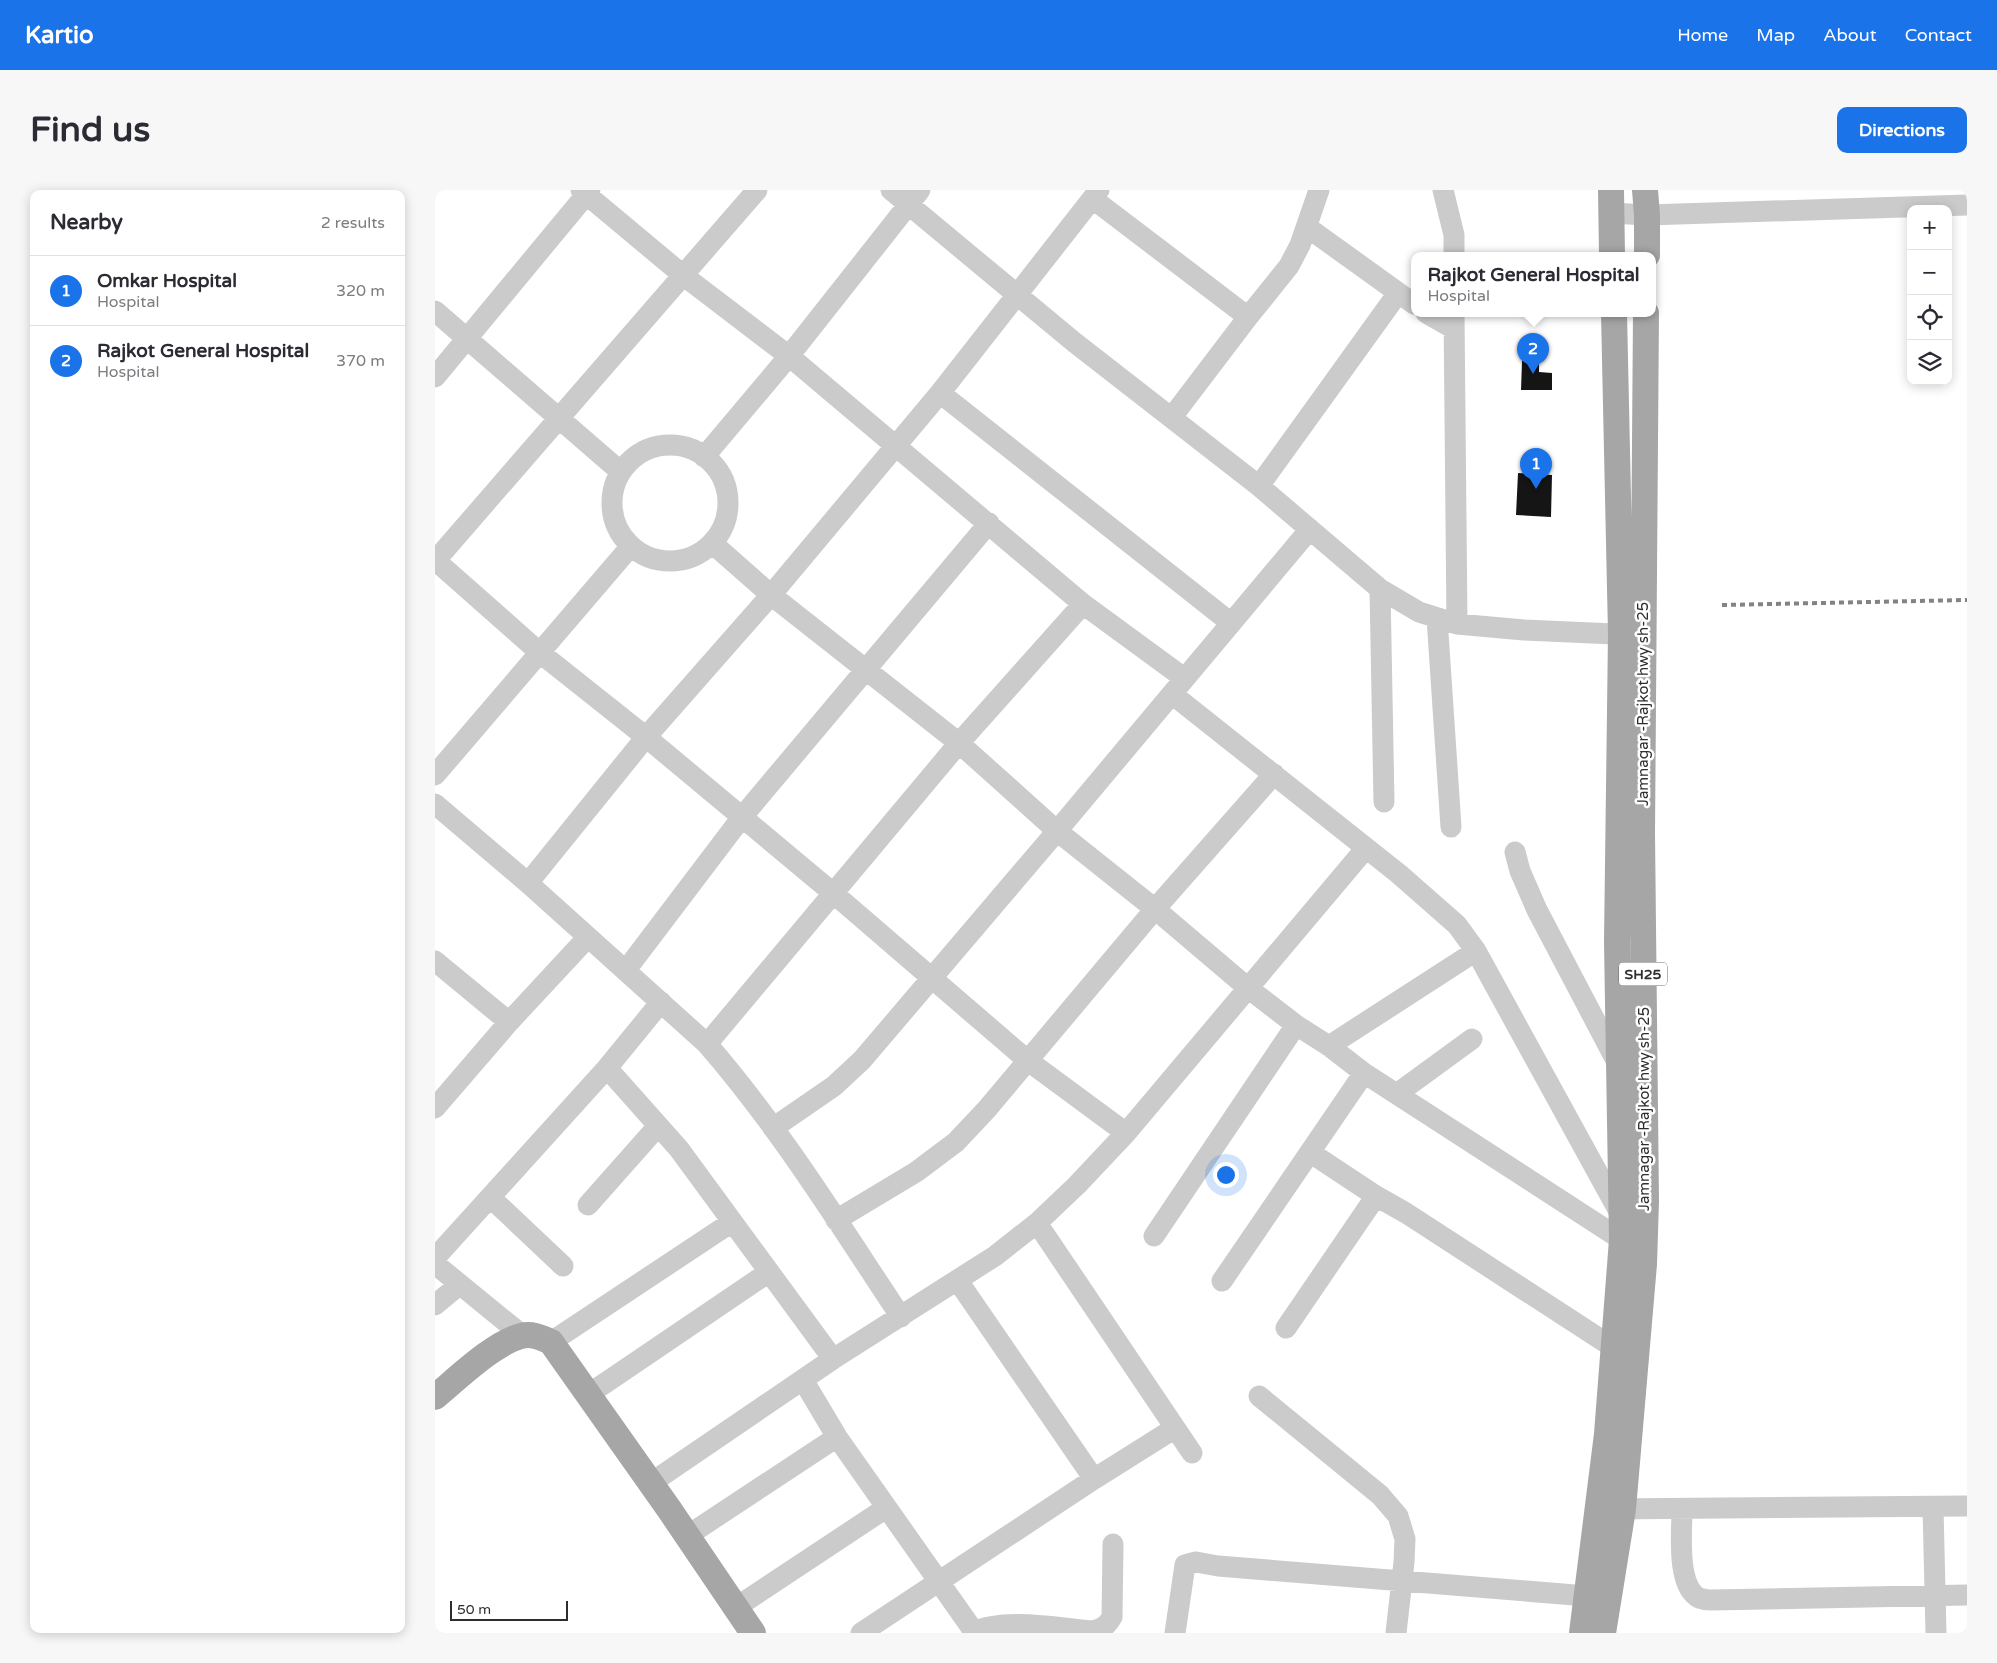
<!DOCTYPE html>
<meta charset="utf-8">
<style>
:root{--surface:#fff;--page:#f7f7f7;--text:#2b2b33;--muted:#7c7c81;--line:#e1e1e2;--accent:#1a73e8}
body{margin:0;font-family:"Varela Round",sans-serif;background:var(--page);color:var(--text)}
.controls{position:absolute;right:15px;top:15px;display:grid;overflow:hidden;border-radius:10px;box-shadow:0 2px 12px #0003}
.controls button{width:45px;height:45px;display:grid;place-items:center;padding:0;border:0;border-bottom:1px solid var(--line);background:var(--surface);color:var(--text);font:25px sans-serif}
.scale{position:absolute;left:15px;bottom:12px;width:118px;box-sizing:border-box;padding-left:5px;border:2px solid #2e2e2e;border-top:0;font-size:14px;line-height:18px;white-space:nowrap;color:#2e2e2e;-webkit-text-stroke:4px #fff;paint-order:stroke}
.you{position:absolute;left:790px;top:984px;width:18px;height:18px;margin:-12px;border:4px solid #fff;border-radius:50%;background:#1a73e8;box-shadow:0 0 0 8px #1a73e833}
.badge{display:grid;place-items:center;width:32px;height:32px;border-radius:50%;background:var(--accent);color:#fff;font-size:16px;font-weight:700}
.pin{position:absolute;translate:-50% -41px;filter:drop-shadow(0 1px 2px #0008)}
.pin::after{content:'';position:absolute;top:26px;width:18px;height:15px;background:inherit;clip-path:polygon(0 0,100% 0,50% 100%)}
.popup{position:absolute;left:976px;top:62px;width:245px;height:65px;box-sizing:border-box;display:grid;place-content:center;border-radius:10px;background:var(--surface);filter:drop-shadow(0 1px 4px #0005);font-size:16px;white-space:nowrap;color:var(--muted)}
.popup b{font-size:19px;color:var(--text)}
.popup::after{content:'';position:absolute;left:50%;top:100%;margin-left:-10px;border:10px solid transparent;border-top-color:var(--surface)}
.list{margin:0;padding:0;list-style:none}
h2{display:flex;justify-content:space-between;align-items:center;height:65px;margin:0;padding:0 20px;font-size:21px}
h2 small{font-size:16px;font-weight:400;color:var(--muted)}
.list li{display:grid;grid-template-columns:32px 1fr auto;gap:15px;align-items:center;box-sizing:border-box;height:70px;padding:0 20px;border-top:1px solid var(--line)}
.list b{display:block;font-size:19px;white-space:nowrap}
.list p{margin:0;font-size:16px;white-space:nowrap;color:var(--muted)}
.list em{font-size:16px;font-style:normal;color:var(--muted)}
.icon{flex:none;width:28px;height:28px;fill:none;stroke:currentColor;stroke-width:2;stroke-linecap:round;stroke-linejoin:round}
.map{position:relative;flex:none;width:1532px;height:1443px;overflow:hidden;border-radius:10px}
header{display:flex;align-items:center;gap:30px;box-sizing:border-box;height:70px;padding:0 25px;background:var(--accent);color:#fff}
header strong{font-size:24px}
nav{display:flex;gap:28px;margin-inline-start:auto;font-size:18px}
.intro{display:flex;align-items:center;justify-content:space-between;box-sizing:border-box;height:120px;padding:0 30px}
h1{margin:0;font-size:35px}
.button{padding:12px 22px;border-radius:10px;background:var(--accent);color:#fff;font-size:18px;font-weight:700}
main{display:flex;gap:30px;padding:0 30px}
aside{flex:1;background:var(--surface);border-radius:10px;box-shadow:0 2px 12px #0003}
.map>svg:first-child{display:block}
.building{fill:#151515}
.lines{fill:none;stroke-linecap:round;stroke-linejoin:round}
.minor{stroke:#cbcbcb;stroke-width:21}
.major{stroke:#a6a6a6;stroke-width:26}
.rail{stroke:#838383;stroke-width:4;stroke-dasharray:5 4;stroke-linecap:butt}
.labels{text-anchor:middle;dominant-baseline:central;stroke-width:5;stroke-linejoin:round;paint-order:stroke}
.shield{fill:#fff;stroke:#6d6d6d;stroke-width:1}
.shield-label{font-size:14px;font-weight:bold;fill:#2e2e2e}
.street-label{font-size:15px;fill:#2e2e2e;stroke:#fff}
</style>
<header>
<strong>Kartio</strong>
<nav><a>Home</a><a>Map</a><a>About</a><a>Contact</a></nav>
</header>
<div class="intro"><h1>Find us</h1><a class="button">Directions</a></div>
<main>
<aside>
<h2>Nearby<small>2 results</small></h2>
<ul class="list">
<li><span class="badge">1</span><div><b>Omkar Hospital</b><p>Hospital</p></div><em>320 m</em></li>
<li><span class="badge">2</span><div><b>Rajkot General Hospital</b><p>Hospital</p></div><em>370 m</em></li>
</ul>
</aside>
<div class="map">
<svg width="1532" height="1443" viewBox="0 0 1532 1443">
<rect width="100%" height="100%" fill="#fff"/>
<path class="building" d="M1087,171L1104,172V182L1117,183V200H1086Z
M1083,283L1117,285L1116,327L1081,325Z"/>
<g class="lines">
<path class="minor" d="M146,0L249,86L354,166L648,414L749,488
M456,0L639,152L824,296L945,399L984,422L1022,434L1089,440L1202,445
M1008,0L1019,45V65
M658,9L813,127
M1176,23L1212,25L1532,15
M872,37L979,114
M0,121L186,282
M991,123L1019,139
M1019,123L1022,434
M0,187L155,0
M505,203L796,433
M737,227L813,127L854,76L865,55L884,0
M177 313a58 58 0 1 1 116 0a58 58 0 1 1-116 0Z
M269,267L354,166L485,0
M824,296L963,103
M277,353L336,405L524,553L622,641L720,719L813,798L861,835L894,856L929,883L1187,1050L1199,1053
M0,370L104,462L211,547L398,703L592,870L691,943
M0,371L322,0
M945,399L949,612
M1002,428L1016,637
M737,504L964,684L1022,735L1041,761L1187,1027
M0,585L196,356
M0,614L93,693L272,854C345,938 404,1034 466,1127
M1080,662L1085,681L1102,720L1184,876
M93,693L211,547L336,405L505,203L664,0
M0,771L74,832
M191,780L307,627L554,333
M272,854L524,553L648,414
M894,856L1041,761
M172,878L244,959L398,1169
M963,903L1037,849
M0,918L74,832L153,747
M338,938L399,896L427,870L622,641L875,339
M876,963L941,1006L971,1023L1179,1158
M55,1007L128,1076
M153,1015L223,936
M401,1030L481,982L521,952L552,919L720,719L839,584
M602,1033L757,1263
M719,1046L861,835
M0,1068L172,878L226,812
M0,1074L87,1145
M523,1091L659,1289
M787,1091L929,883
M0,1115L24,1095
M851,1138L941,1006
M116,1152L297,1032
M368,1190L402,1247L540,1443
M154,1204L334,1082
M824,1206L945,1305L963,1326L970,1349L969,1372L961,1443
M216,1293L398,1169L560,1066L602,1033L642,995L691,943L931,658
M1498,1317L1501,1443
M1173,1319L1532,1316
M1247,1319C1247,1342 1241,1396 1264,1408C1267,1409 1272,1410 1275,1410L1532,1405
M252,1346L402,1247
M300,1418L451,1318
M426,1443L659,1289L740,1238
M537,1443C566,1427 624,1438 657,1441C667,1439 672,1436 677,1427L678,1354
M740,1443L750,1375L761,1372L783,1376L1152,1406"/>
<path class="major" d="M1176,0L1177,65
M1210,0L1212,25V65
M0,1207C23,1188 59,1153 86,1146C97,1143 107,1148 116,1152L234,1319L318,1443
M1147,1443L1172,1244L1187,1050L1182,752L1186,444L1179,123
M1168,1443L1188,1319L1209,1074L1211,1011L1207,644L1211,123"/>
<path class="rail" d="M1287,415L1532,410"/>
</g>
<g class="labels">
<rect class="shield" x="1184" y="772.5" width="48" height="23" rx="4"/>
<g class="shield-label">
<text x="1208" y="784">SH25</text>
</g>
<g class="street-label">
<text transform="translate(1208 514) rotate(-90)">Jamnagar -Rajkot hwy sh-25</text>
<text transform="translate(1209 919) rotate(-90)">Jamnagar -Rajkot hwy sh-25</text>
</g>
</g>
</svg>
<div class="controls">
<button>+</button>
<button>−</button>
<button><svg class="icon" aria-label="locate" viewBox="0 0 24 24"><circle cx="12" cy="12" r="6"/><path d="M12 2v4M12 18v4M2 12h4M18 12h4"/></svg></button>
<button><svg class="icon" aria-label="layers" viewBox="0 0 24 24"><path d="M12 4l9 5-9 5-9-5zM3 14l9 5 9-5"/></svg></button>
</div>
<div class="scale">50 m</div>
<div class="you"></div>
<div class="pin badge" style="left:1101px;top:299px">1</div>
<div class="pin badge" style="left:1098px;top:184px">2</div>
<div class="popup"><b>Rajkot General Hospital</b>Hospital</div>
</div>
</main>
